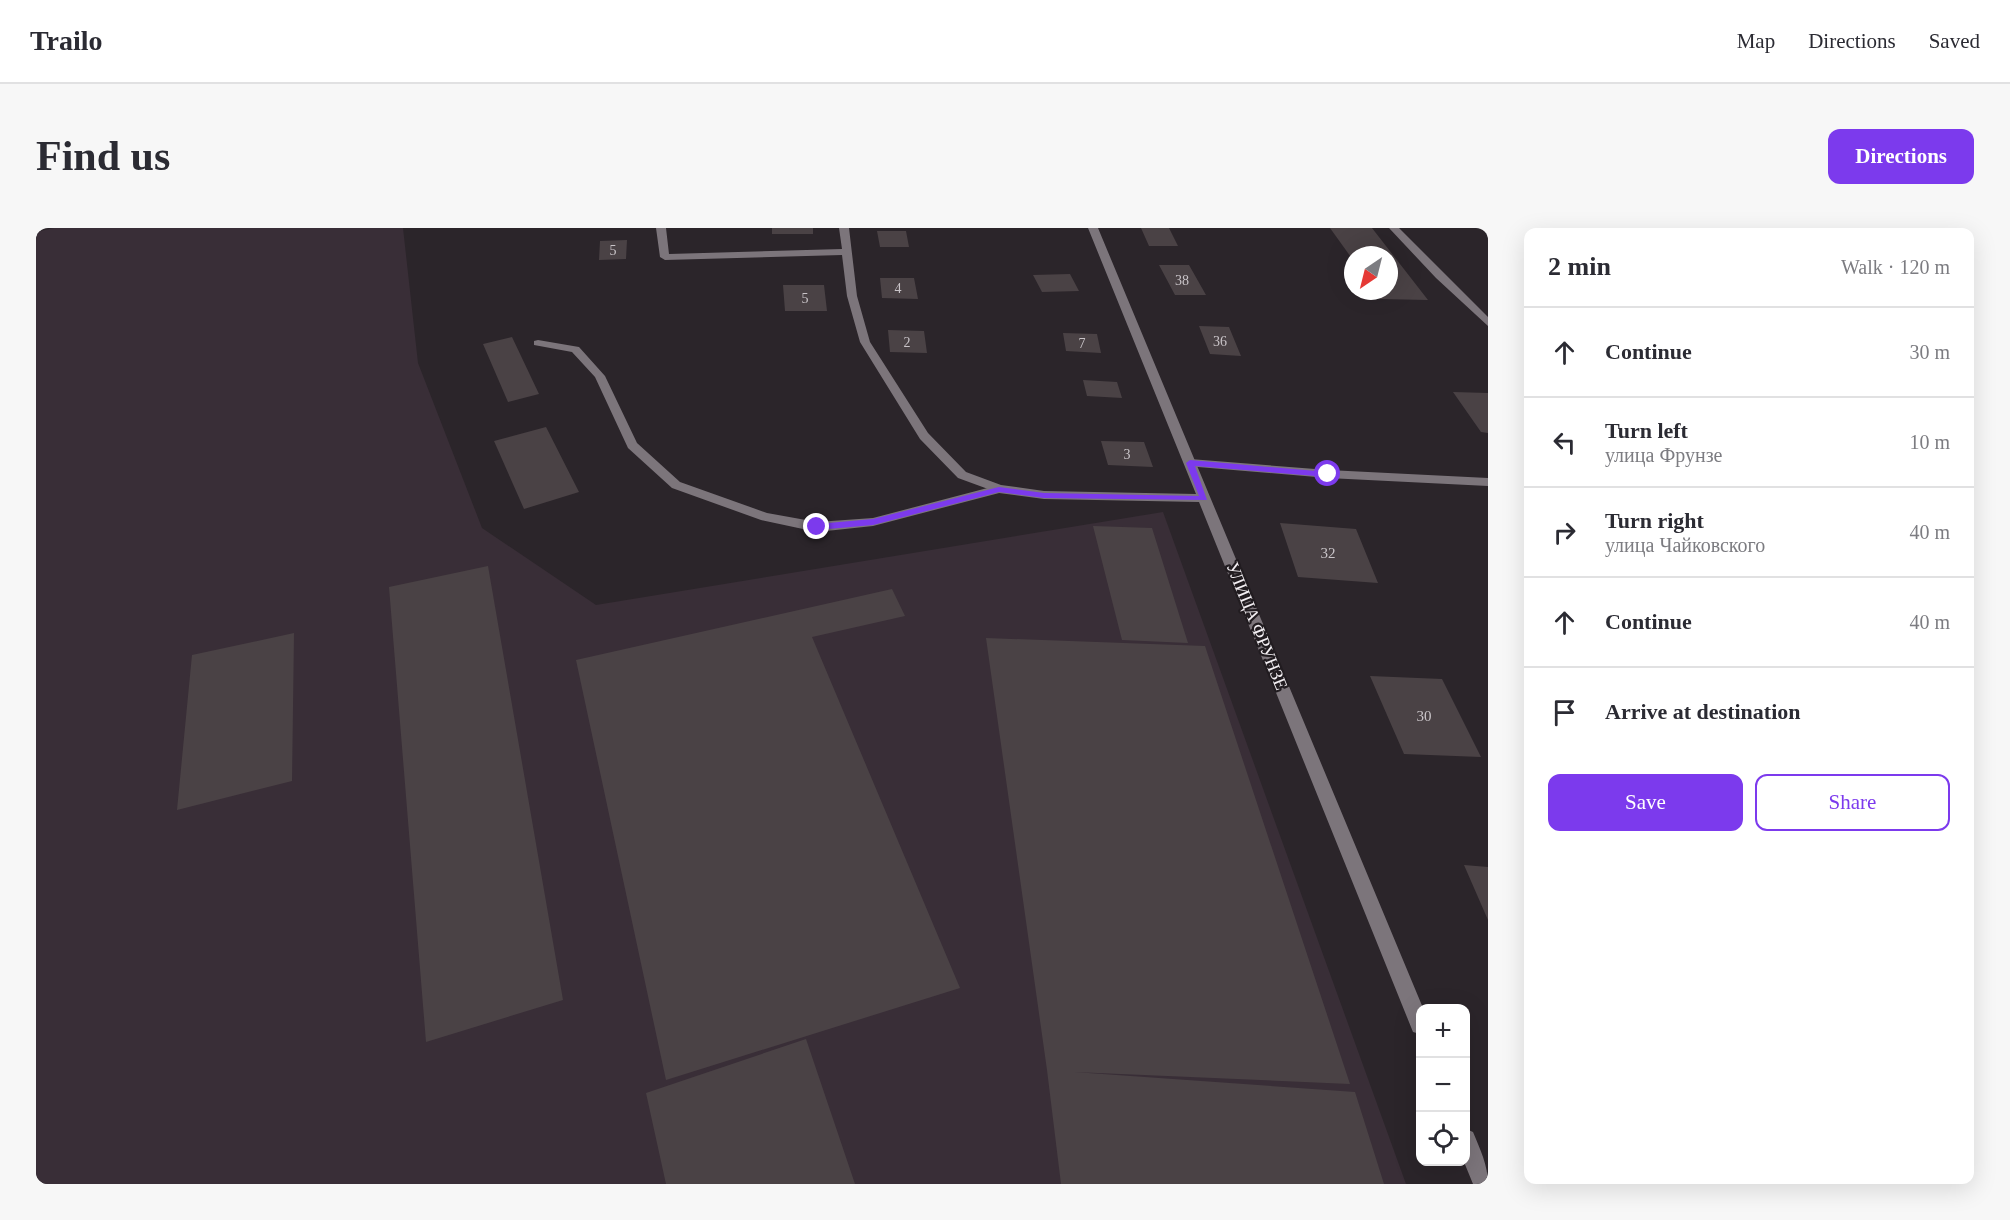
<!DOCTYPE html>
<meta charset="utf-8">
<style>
:root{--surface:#fff;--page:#f7f7f7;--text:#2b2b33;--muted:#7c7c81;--line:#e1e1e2;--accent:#7c3aed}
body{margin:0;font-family:"Times New Roman",serif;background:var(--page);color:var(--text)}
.controls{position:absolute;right:18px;bottom:18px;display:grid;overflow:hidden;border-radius:12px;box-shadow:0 6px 24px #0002}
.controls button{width:54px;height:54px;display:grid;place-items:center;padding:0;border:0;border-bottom:2px solid var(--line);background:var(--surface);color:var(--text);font:30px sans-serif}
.compass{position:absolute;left:1308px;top:18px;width:54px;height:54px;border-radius:50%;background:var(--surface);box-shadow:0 6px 24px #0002;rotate:215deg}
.stop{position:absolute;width:18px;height:18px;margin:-14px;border:4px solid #7c3aed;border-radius:50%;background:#fff}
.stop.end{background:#7c3aed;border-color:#fff;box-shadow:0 2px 6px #0008}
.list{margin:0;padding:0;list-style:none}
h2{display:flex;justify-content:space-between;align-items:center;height:78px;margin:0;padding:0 24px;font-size:26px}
h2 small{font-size:20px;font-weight:400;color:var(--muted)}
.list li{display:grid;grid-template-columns:39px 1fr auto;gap:18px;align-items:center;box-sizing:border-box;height:90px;padding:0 24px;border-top:2px solid var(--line)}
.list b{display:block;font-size:22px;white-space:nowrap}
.list p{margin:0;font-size:20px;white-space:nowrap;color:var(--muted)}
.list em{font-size:20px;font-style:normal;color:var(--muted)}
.actions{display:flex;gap:12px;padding:18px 24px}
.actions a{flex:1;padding:14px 0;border:2px solid var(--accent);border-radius:12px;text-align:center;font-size:21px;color:var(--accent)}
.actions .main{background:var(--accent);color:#fff}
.icon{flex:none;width:33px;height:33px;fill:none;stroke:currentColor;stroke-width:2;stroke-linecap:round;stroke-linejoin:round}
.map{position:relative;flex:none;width:1452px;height:956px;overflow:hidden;border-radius:12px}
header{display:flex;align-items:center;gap:36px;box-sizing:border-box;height:84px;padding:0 30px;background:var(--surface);border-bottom:2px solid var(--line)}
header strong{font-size:28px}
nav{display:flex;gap:33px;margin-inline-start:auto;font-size:21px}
.intro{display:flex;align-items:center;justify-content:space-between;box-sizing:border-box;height:144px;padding:0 36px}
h1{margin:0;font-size:42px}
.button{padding:15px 27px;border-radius:12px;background:var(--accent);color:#fff;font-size:21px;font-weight:700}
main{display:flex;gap:36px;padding:0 36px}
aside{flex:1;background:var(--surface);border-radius:12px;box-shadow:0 6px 24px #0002}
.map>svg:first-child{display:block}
.built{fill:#392e37}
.building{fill:#4a4245}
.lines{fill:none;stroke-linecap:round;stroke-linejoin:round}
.service{fill:#7c757b;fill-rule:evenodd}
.minor{fill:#7c757b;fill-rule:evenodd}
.route{fill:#7c3aed}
.labels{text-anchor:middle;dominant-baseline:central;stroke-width:4.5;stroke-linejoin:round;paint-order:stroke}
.far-number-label{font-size:14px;fill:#c9c4c8}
.number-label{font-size:15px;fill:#c9c4c8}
.street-label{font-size:18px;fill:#f3eff3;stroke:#211c20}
</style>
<header>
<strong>Trailo</strong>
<nav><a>Map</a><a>Directions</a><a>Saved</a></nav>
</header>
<div class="intro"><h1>Find us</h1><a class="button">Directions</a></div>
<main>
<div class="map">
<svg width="1452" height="956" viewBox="0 0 1452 956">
<rect width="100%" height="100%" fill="#2b252a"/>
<path class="built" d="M18,0H367L382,135L446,300L560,377L1127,284L1370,956H0V4Z"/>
<path class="building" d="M736,0H777V6H736Z
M1105,0H1133L1142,18H1113Z
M1294,0H1336L1392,72L1345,71L1339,63H1353V27H1317V32Z
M841,3H870L873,19H844Z
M591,12L590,31L563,32L564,13Z
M1123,37H1153L1170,67H1139Z
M1034,46L1043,63L1006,64L997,47Z
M844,50H878L882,71L846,70Z
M747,57H788L791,83H749Z
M1163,98L1193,99L1205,128L1174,126Z
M852,102L888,103L891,125L854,124Z
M1027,105L1061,106L1065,125L1030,123Z
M476,109L503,166L472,174L447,116Z
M1047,152L1081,154L1086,170L1051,168Z
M1417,164L1452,165V205L1445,204Z
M510,199L543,264L488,281L458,213Z
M1065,213L1108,214L1117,239L1072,237Z
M1244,295L1320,301L1342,355L1262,349Z
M1057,298L1116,300L1152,415L1086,412Z
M452,338L527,772L390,814L353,359Z
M856,361L869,388L776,409L924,760L630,852L540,432Z
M258,405L256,553L141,582L156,427Z
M950,410L1169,418L1314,856L1038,844L1319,864L1348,956H1025L1011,842Z
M1334,448L1406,451L1445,529L1368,526Z
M1428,637L1452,639V692Z
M770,811L819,956H630L610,865Z"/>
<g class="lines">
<path class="service" d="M502,112L543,119L569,148L601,215L644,254L731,285L781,294L837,290L963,257L969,261L967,264L837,298L781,304L725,292L636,260L592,220L559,149L536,124L498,117V113Z
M1154,231L1292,242L1452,250V258L1292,250L1150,238L1148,235Z"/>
<path class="minor" d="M620,0H630L633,26L806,21L803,0H813L821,68L834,114L892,205L930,244L965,257L1008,263L1160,266L1052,0H1062L1387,780H1384V806L1377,804L1163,274L1008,271L963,265L922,250L884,211L824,114L811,68L806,27L629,32L624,29Z
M1353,0H1363L1452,89V98L1400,50Z
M1446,0H1452V4Z
M1430,901L1437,904C1444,921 1452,937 1452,956H1437L1428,934Z"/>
</g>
<path class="route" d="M1154,232L1292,244L1296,246L1292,249L1159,238L1171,272L1008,270L963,264L837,297L781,302L777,299L781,296L837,291L963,259L1008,265L1163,268L1150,235Z"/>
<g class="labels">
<g class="far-number-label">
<text x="577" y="22">5</text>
<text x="1146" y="52">38</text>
<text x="862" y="60">4</text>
<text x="769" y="70">5</text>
<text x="1184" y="113">36</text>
<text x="871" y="114">2</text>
<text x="1046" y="115">7</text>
<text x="1091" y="226">3</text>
</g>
<g class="number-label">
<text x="1292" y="325">32</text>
<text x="1388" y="488">30</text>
</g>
<g class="street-label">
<text transform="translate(1221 398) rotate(68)">УЛИЦА ФРУНЗЕ</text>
</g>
</g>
</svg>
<div class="controls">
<button>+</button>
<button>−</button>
<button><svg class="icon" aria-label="locate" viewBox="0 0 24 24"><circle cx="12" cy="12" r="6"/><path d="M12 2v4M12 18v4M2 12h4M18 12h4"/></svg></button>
</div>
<svg class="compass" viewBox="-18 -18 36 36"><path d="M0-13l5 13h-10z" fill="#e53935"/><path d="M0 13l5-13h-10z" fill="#7c7c81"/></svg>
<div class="stop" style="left:1292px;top:246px"></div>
<div class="stop end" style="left:781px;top:299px"></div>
</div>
<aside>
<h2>2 min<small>Walk · 120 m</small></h2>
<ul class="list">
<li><svg class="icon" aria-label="ahead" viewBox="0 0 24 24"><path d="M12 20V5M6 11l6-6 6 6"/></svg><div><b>Continue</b></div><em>30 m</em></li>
<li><svg class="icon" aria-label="left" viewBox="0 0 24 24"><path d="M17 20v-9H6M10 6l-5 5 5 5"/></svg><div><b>Turn left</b><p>улица Фрунзе</p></div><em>10 m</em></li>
<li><svg class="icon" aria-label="right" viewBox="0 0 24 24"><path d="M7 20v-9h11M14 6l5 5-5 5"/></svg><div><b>Turn right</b><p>улица Чайковского</p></div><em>40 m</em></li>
<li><svg class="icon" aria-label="ahead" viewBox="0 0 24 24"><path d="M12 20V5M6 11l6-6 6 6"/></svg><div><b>Continue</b></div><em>40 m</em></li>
<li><svg class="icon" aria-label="arrive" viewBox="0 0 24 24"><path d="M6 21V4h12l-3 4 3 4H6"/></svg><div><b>Arrive at destination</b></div></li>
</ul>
<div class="actions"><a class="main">Save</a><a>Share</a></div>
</aside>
</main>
